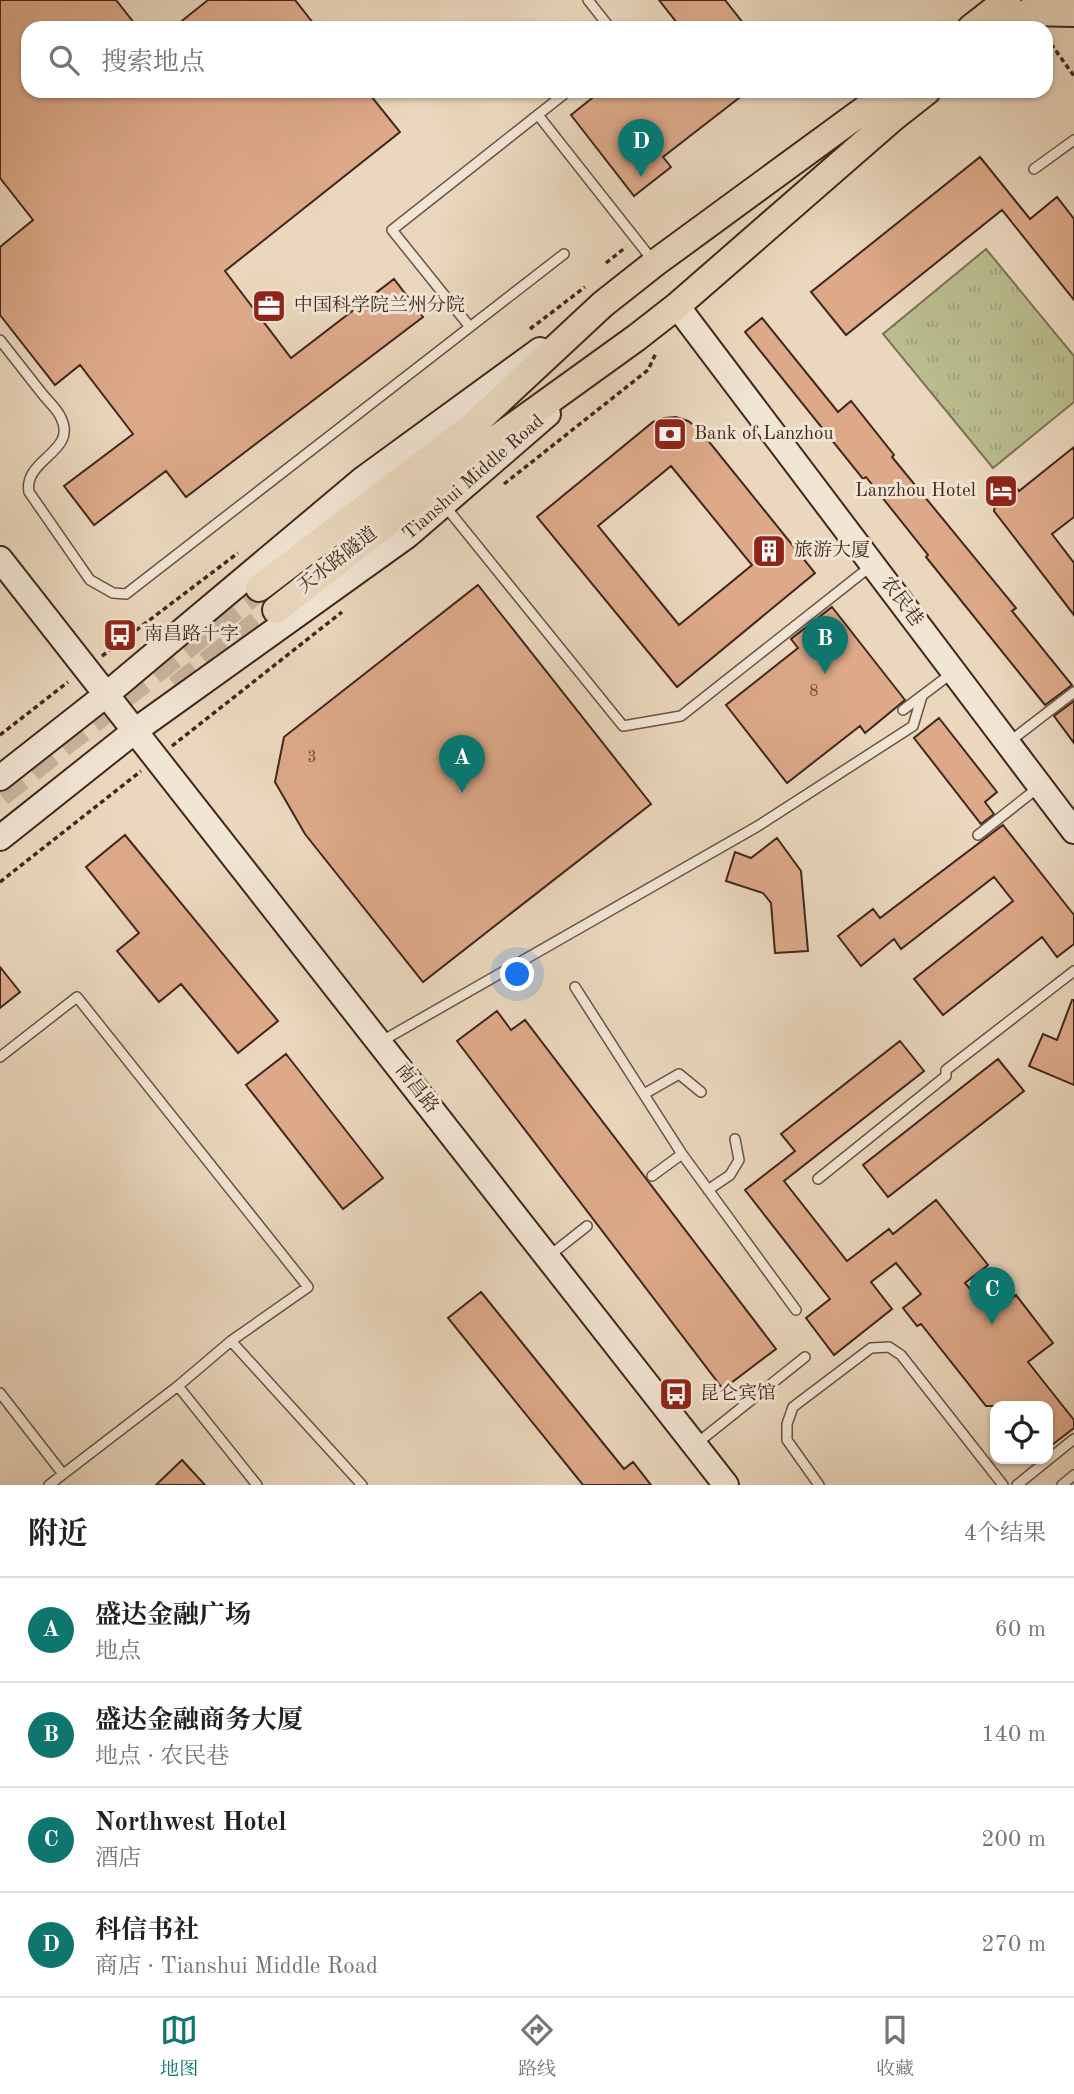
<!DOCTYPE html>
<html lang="zh">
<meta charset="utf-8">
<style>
:root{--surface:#fff;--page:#f6f6f6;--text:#202124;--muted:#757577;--line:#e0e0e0;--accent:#0f766e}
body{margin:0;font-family:"Old Standard TT","Noto Serif SC",serif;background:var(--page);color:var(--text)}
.controls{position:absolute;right:21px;bottom:21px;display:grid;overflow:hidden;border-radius:14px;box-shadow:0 2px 5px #0004}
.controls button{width:63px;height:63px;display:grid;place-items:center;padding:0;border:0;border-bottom:2px solid var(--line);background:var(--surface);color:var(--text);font:35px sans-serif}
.you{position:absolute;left:518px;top:975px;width:24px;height:24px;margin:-18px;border:5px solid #fff;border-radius:50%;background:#1a73e8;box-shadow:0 0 0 10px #1a73e833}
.badge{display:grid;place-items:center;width:46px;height:46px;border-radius:50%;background:var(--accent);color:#fff;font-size:23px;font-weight:700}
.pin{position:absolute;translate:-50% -58px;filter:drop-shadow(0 2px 4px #0008)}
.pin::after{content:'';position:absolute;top:37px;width:24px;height:21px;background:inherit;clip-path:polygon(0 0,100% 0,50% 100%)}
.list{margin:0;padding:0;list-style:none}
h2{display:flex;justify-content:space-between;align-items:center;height:91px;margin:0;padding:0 28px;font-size:30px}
h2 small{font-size:23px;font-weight:400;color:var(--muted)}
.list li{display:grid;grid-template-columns:46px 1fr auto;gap:21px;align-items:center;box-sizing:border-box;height:105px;padding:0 28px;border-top:2px solid var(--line)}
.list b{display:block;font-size:26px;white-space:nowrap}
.list p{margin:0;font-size:23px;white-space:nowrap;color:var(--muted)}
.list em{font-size:23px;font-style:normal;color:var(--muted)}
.icon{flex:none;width:38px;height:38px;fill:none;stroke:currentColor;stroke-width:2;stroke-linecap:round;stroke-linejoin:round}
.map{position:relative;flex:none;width:1074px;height:1485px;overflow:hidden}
.search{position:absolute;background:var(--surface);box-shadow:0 2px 5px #0004;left:21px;right:21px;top:21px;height:77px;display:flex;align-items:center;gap:18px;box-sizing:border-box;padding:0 24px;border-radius:21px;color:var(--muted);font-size:26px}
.sheet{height:511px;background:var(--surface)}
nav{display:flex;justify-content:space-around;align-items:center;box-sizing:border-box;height:98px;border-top:2px solid var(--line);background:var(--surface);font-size:19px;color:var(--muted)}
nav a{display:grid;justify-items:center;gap:4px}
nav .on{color:var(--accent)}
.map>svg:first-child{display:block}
.grass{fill:url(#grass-tufts);stroke:#7e7256;stroke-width:2}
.building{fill:#dda989;stroke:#41271d;stroke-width:2;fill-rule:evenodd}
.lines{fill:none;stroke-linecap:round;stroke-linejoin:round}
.primary-tunnel{stroke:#c8b49d;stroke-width:26;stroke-dasharray:26 13;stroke-linecap:butt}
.lane-casing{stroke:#6b5345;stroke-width:12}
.secondary-casing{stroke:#41271d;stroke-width:28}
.primary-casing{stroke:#41271d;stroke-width:30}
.path{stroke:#41271d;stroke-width:3.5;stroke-dasharray:5 3.5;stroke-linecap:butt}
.lane{stroke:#f1e5d4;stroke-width:9}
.secondary{stroke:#f1e5d4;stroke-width:24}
.primary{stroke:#ead7bd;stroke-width:26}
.labels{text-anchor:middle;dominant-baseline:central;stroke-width:6;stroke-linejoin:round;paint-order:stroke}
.number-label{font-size:16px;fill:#684838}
.poi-label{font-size:19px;fill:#41271d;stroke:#f1e5d4;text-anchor:start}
.street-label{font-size:19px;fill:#41271d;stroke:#f1e5d4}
</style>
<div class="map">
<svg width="1074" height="1485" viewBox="0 0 1074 1485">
<defs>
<pattern id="grass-tufts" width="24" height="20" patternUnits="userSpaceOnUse" patternTransform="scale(1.75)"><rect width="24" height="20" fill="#babd8f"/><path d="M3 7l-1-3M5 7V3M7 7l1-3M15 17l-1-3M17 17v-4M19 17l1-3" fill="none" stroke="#a1a27b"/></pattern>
</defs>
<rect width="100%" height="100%" fill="#ead7bd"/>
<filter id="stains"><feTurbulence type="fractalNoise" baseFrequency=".00286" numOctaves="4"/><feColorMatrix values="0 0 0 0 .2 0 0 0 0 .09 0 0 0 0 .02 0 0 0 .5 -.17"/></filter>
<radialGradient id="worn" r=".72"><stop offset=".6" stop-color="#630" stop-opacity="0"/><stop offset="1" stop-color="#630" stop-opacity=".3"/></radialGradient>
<path class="grass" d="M986,249L1074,356V402L993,468L883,334Z"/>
<path class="building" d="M0,0H116L138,28H28V91H367L400,132L225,271L291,358L394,279L423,317L186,497L166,471L94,525L64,486L133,434L80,365L55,385L0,315V247L33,220L0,178Z
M208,0H295L317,28H173Z
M659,0H725L747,28H681Z
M601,91H748L663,157L671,167L634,196L571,115Z
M980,157L1030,219L1057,197L1074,219V300L1002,210L846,335L811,292Z
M762,318L838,412L851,401L894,455L892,457L1016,608L1012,611L1072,685L1045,705L926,557L928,555L866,477L863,479L745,332Z
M676,417L688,421L698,428L815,573L677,687L537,517L653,422L664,418ZM671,466L752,565L679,625L598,526Z
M1074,447V517L1052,534L1074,563V615L994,511L997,496L1013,484L1019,491Z
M478,585L651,804L423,982L305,834L275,782L284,737Z
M832,607L905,700L865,733L860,726L787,783L726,705L798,648L791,639Z
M1074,701V743L1054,716Z
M939,718L997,792L985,802L994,814L981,824L914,738Z
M1003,825L1074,915V944L1057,957L1042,937L943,1015L914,979L1013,901L994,877L901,949L894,939L861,966L838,936L873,909L880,918Z
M125,835L278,1021L238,1053L181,984L159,1002L117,951L139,933L86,867Z
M777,838L801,871L808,951L775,953L771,903L763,893L726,881L735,852L751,858Z
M0,967L20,992L0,1008Z
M1072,1000H1074V1085L1029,1066L1043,1034L1057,1040Z
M497,1011L511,1030L525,1020L776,1349L723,1389L457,1041Z
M900,1041L924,1071L784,1181L847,1261L889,1229L893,1234L936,1200L988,1265L965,1283L991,1315L1016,1295L1053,1343L1028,1362L1074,1420V1428L1048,1448V1406H986L921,1324L917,1326L903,1308L921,1294L896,1263L871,1282L892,1309L834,1355L806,1318L830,1299L745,1190L795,1151L781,1134Z
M286,1054L383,1178L343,1209L246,1085Z
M998,1059L1024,1091L888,1197L863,1165Z
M481,1292L624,1469L633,1462L651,1485H583L448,1318Z
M182,1460L205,1485H156Z"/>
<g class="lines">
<path class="primary-tunnel" d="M177,688L276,610
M0,794L259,588"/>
<g class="lane-casing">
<path id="lane" d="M588,0L610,28
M538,115L654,262
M1034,169L1074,140
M470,327L392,230L568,91
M0,340C15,359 30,378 44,396C50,403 58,410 61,418C78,452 23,459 29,492L90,580L113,593L126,594L564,254
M445,506L623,726L681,716L871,566
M903,710L952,673
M1009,742L1074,692
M978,835L1039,787
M575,987L682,1154L796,1310
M382,1041L758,826L913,726L922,696
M0,1057L77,997L308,1287L231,1341
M644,1094L679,1074L701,1092
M652,1176L682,1154
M818,1179L946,1076V1070L1074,971
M708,1190L730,1175L739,1160L735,1139
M549,1256L587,1226
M178,1386L257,1485
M0,1393L63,1474
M696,1444L805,1357
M49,1485L178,1386L231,1341L362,1485
M819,1485L787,1440V1424L793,1407L871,1348L889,1347L901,1355L1003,1485
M1017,1485L1074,1439
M1062,1485L1074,1475"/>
</g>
<g class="secondary-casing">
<path id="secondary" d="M677,306L1074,831
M0,559L726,1485
M0,778L107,694L363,479L540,350
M0,838L136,730L408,535L548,414"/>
</g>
<g class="primary-casing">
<path id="primary" d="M1028,12L1074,13
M971,28L1007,0
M1008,28L1046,0
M259,588L471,427L603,304L655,263L890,91
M276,610L486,446L636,338L677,306L894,117L927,91"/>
</g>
<path class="path" d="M1046,37L1074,76
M606,263L626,247
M530,329L585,287
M504,484L648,370L656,353
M102,656L238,553
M0,735L68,682
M172,746L342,612
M0,882L141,771"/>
<use href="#lane" class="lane"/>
<use href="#secondary" class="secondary"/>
<use href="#primary" class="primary"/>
</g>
<defs>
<g id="office-square" transform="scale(1.75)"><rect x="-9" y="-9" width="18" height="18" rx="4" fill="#8f2418" stroke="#f1e5d4"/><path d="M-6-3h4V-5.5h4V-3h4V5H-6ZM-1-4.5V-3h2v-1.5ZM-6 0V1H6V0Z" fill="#fff"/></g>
<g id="bank-square" transform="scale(1.75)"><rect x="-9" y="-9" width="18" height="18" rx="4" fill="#8f2418" stroke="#f1e5d4"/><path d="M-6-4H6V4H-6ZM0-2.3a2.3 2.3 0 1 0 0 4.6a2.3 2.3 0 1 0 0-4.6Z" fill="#fff"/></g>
<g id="hotel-square" transform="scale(1.75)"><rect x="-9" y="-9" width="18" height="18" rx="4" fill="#8f2418" stroke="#f1e5d4"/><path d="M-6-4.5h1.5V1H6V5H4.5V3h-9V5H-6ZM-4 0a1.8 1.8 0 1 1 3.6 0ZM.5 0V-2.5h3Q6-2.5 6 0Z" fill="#fff"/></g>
<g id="building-square" transform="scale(1.75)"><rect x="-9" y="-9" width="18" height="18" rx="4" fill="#8f2418" stroke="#f1e5d4"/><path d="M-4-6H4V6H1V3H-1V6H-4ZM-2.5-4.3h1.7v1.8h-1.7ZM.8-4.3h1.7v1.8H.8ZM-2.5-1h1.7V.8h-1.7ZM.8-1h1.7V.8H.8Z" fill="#fff"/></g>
<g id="bus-square" transform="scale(1.75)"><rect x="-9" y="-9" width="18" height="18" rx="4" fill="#8f2418" stroke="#f1e5d4"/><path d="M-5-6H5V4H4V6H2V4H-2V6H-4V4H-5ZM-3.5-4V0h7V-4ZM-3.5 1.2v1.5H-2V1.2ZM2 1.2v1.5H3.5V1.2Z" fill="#fff"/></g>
</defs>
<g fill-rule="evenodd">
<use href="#office-square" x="269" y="306"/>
<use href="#bank-square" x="670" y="434"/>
<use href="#hotel-square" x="1001" y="491"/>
<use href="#building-square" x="769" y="551"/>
<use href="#bus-square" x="120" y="635"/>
<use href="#bus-square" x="676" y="1394"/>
</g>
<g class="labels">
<g class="number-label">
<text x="814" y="692">8</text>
<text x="312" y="758">3</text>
</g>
<g class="poi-label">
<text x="294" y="306">中国科学院兰州分院</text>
<text x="694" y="434">Bank of Lanzhou</text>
<text x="976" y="491" text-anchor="end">Lanzhou Hotel</text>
<text x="794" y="551">旅游大厦</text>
<text x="144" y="635">南昌路十字</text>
<text x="700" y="1394">昆仑宾馆</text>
</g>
<g class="street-label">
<text transform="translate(474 478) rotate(-41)">Tianshui Middle Road</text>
<text transform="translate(338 561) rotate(-38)">天水路隧道</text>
<text transform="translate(901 602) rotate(53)">农民巷</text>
<text transform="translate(416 1089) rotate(52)">南昌路</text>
</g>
</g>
<rect width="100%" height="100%" filter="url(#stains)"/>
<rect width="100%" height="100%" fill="url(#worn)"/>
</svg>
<div class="controls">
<button><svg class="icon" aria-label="locate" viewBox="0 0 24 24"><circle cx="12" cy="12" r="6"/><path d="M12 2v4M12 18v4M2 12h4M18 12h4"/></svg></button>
</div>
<div class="you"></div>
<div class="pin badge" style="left:462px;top:793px">A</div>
<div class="pin badge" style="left:825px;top:674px">B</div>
<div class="pin badge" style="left:992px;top:1325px">C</div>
<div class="pin badge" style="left:641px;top:177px">D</div>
<div class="search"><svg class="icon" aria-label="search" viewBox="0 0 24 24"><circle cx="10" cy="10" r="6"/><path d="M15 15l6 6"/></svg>搜索地点</div>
</div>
<section class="sheet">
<h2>附近<small>4个结果</small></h2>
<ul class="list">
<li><span class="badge">A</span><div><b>盛达金融广场</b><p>地点</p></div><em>60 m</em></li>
<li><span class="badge">B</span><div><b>盛达金融商务大厦</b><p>地点 · 农民巷</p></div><em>140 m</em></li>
<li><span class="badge">C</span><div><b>Northwest Hotel</b><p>酒店</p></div><em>200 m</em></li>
<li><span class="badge">D</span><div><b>科信书社</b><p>商店 · Tianshui Middle Road</p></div><em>270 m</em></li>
</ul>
</section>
<nav>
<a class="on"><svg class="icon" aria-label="map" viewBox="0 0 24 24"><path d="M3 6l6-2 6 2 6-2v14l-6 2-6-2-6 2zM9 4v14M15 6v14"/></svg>地图</a>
<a><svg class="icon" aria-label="directions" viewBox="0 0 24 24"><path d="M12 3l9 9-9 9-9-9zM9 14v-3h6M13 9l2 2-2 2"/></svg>路线</a>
<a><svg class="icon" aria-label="saved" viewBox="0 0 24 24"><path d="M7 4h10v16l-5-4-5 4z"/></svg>收藏</a>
</nav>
